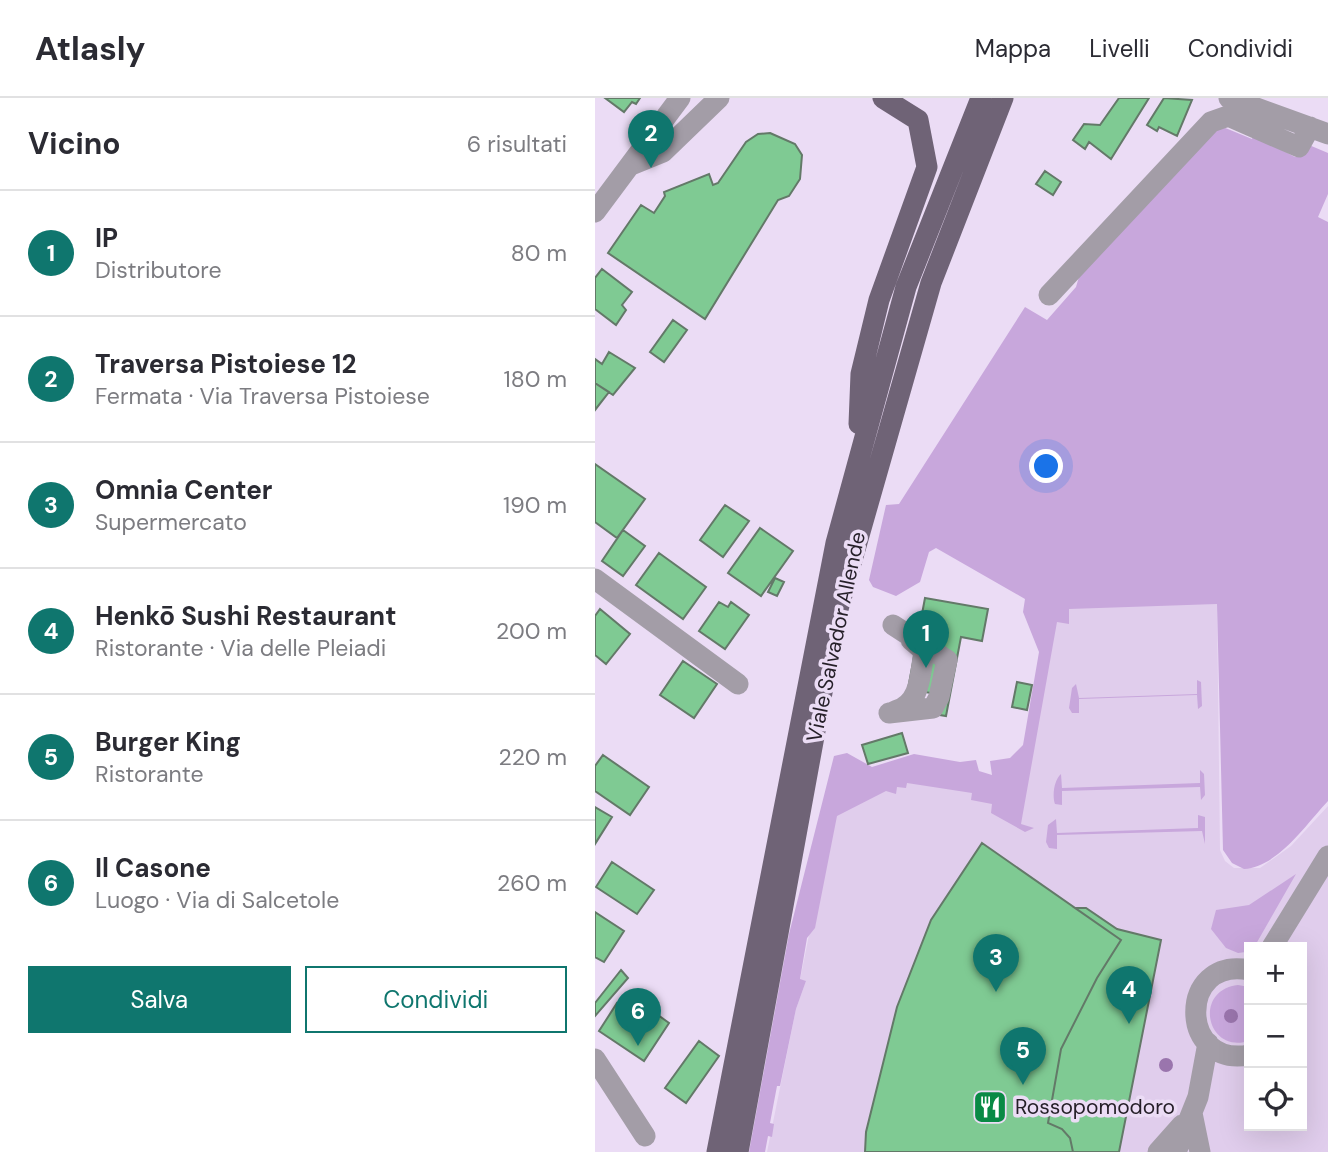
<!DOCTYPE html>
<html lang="it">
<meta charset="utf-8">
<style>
:root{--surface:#fff;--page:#f7f7f7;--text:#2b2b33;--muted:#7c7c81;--line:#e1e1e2;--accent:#0f766e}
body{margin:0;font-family:"DM Sans",sans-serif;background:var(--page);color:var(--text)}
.controls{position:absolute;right:21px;bottom:21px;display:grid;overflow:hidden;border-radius:0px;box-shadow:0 7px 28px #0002}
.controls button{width:63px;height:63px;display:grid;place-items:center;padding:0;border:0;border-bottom:2px solid var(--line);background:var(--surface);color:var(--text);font:35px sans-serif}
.you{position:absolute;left:452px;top:369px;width:24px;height:24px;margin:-18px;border:5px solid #fff;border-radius:50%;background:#1a73e8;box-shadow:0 0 0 10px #1a73e833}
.badge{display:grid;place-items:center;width:46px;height:46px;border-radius:50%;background:var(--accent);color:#fff;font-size:23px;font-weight:700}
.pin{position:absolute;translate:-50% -58px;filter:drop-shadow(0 2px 4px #0008)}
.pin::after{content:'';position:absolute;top:37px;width:24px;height:21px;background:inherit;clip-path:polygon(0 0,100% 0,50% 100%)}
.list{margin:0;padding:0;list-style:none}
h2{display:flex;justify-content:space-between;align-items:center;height:91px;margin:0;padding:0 28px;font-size:30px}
h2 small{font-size:23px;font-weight:400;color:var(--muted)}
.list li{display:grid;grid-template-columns:46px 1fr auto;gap:21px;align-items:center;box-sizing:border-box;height:126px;padding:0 28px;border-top:2px solid var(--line)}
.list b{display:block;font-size:26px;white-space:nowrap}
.list p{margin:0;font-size:23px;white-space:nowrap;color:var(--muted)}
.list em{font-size:23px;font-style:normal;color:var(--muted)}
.actions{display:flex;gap:14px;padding:21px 28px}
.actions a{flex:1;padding:16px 0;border:2px solid var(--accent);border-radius:0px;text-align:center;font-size:24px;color:var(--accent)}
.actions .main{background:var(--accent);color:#fff}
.icon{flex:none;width:38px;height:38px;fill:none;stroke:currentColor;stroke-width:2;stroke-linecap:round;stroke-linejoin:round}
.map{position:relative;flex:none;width:733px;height:1054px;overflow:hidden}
header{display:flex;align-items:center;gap:42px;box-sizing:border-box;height:98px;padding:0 35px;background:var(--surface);border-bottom:2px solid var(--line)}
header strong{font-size:33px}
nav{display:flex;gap:38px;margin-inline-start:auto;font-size:24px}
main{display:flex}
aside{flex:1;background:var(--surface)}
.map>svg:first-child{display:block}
.built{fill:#e0cdec;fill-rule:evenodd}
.green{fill:#c8a7dc}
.building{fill:#7fca93;stroke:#637968;stroke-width:2}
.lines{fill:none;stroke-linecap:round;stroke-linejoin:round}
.minor{stroke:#a39da7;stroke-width:21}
.major{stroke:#6f6376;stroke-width:21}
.tree{fill:#9a75ad}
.labels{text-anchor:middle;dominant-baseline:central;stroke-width:7;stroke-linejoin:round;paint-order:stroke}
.street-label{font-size:21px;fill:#251f28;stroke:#ebdcf5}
.poi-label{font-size:21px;fill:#251f28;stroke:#ebdcf5;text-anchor:start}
</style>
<header>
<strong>Atlasly</strong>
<nav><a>Mappa</a><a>Livelli</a><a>Condividi</a></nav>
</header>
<main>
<aside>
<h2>Vicino<small>6 risultati</small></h2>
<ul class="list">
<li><span class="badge">1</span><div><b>IP</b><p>Distributore</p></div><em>80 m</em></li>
<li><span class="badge">2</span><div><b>Traversa Pistoiese 12</b><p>Fermata · Via Traversa Pistoiese</p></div><em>180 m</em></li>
<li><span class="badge">3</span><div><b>Omnia Center</b><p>Supermercato</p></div><em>190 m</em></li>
<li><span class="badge">4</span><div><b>Henkō Sushi Restaurant</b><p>Ristorante · Via delle Pleiadi</p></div><em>200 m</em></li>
<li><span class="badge">5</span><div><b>Burger King</b><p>Ristorante</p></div><em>220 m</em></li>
<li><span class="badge">6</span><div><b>Il Casone</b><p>Luogo · Via di Salcetole</p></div><em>260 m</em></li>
</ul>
<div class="actions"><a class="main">Salva</a><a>Condividi</a></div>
</aside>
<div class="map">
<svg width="733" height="1054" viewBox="0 0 733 1054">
<rect width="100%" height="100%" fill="#ebdcf5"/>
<path class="built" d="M464,502L473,507L622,506L625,752L630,763L639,770H665L696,748L733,708V1054H172L201,911L211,883L205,882L238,717L326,660L413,713ZM654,849H707V1028H654Z"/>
<path class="green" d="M628,29L657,41L658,37L700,59L707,58L714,47L733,55V96L723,119L733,124V703C712,725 683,769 649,771L637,765L628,752L622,506L474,511V526L462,524L426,726L439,730L430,734L396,715L397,706L376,702L377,695L312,685L311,690L302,689L301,696L291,693L242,718L220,830L212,840L205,881L211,883L201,911L185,988H182L175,1025L179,1026L177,1039L173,1038L170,1054H154L194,836L239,658L252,655L277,669L319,656L365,664L381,662L384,673L397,677L395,663L415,660L428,647L444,554L428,514L430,501L341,450L334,454L325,484L301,498L278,489L274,482L291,407L304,406L430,209L452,222L481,189L486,172L620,32Z
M602,582L606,584L607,608L603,611L602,597L484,601V615H477L474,610L477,590L481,586L484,600L602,596Z
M605,672L609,676L610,697L606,702L605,689L467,693V707L460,706C457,698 459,682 466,676L467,690L605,685Z
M603,717L610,719V746L607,733L462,737V751L454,750L451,744L453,727L461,721L462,735L603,730Z
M701,776L661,846L651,854L643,855L631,850L616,831L621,812L654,807Z
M643,887L654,889V943C611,956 598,892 643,887Z"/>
<path class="building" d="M10,0H45L41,6L37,4L29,14Z
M524,0H554L516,61L494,44L490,51L478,42L489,26L505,27Z
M569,0L597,2L582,38L564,29L562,33L552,27Z
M175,35L200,46L207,57L205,81L194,98L183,102L110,221L13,155L46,107L59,115L70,98L69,94L114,76L118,87L123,85L151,44L163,36Z
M450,73L466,84L458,97L441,86Z
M7,171L37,194L27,207L31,212L21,227L0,211V180Z
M78,222L92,232L69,264L55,254Z
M14,254L40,270L18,297L0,285V261L7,266Z
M0,285L14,294L0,312Z
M0,366L50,401L22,440L0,424Z
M130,407L154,423L128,459L105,442Z
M165,430L198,453L166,498L133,475Z
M28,432L50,448L28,478L7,463Z
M64,455L111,489L88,521L41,487Z
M180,480L189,484L182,498L173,494Z
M330,500L393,511L387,543L366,539L351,618L332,615L336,595L313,591Z
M124,504L133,509L136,504L154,517L130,551L104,533Z
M5,511L35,536L11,566L0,557V518Z
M88,563L122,586L99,620L65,597Z
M422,584L437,587L432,612L417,609Z
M307,635L313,655L273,666L267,647Z
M8,657L54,689L35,717L0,693V668Z
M0,709L17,719L0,746Z
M387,745L526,842L502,880L466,951L453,1025L467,1031L475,1040L478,1054H270L271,1034L302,909L336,822Z
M17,764L59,792L42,816L1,789Z
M480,810H491L522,831L566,842L524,1054H478L475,1040L467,1031L453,1025L466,951L502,880L526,842Z
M0,814L29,833L9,864L0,859Z
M26,872L33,880L0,918V905Z
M22,905L49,923L56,912L74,925L49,963L4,933Z
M104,943L124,958L91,1005L70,990Z"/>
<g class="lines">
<path class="minor" d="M634,0L733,36
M36,67L68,54L124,0
M0,114L85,0
M454,197L616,24L633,18L704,49L715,29
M0,481L143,586
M300,613C326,606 325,576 329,553L316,542
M294,615L338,610L344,599L352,562L298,527
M677,849L733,758
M654,872C583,858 583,970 654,957
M0,961L50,1038
M597,1015L605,1054
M563,1054L587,1027
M581,1054L603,999L613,945"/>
<path class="major" d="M264,326L266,276L284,202L332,69L323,22L288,0
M122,1054L241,445L311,189L386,0
M143,1054L241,518L336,185L408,0"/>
</g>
<g class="tree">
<circle cx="636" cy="918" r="7"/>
<circle cx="571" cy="967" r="7"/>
</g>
<defs>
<g id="restaurant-square" transform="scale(1.75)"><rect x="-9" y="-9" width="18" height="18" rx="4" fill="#098a45" stroke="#ebdcf5"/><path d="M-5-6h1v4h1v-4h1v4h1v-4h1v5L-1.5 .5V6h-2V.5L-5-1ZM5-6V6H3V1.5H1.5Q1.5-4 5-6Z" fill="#fff"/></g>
</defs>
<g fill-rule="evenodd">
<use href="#restaurant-square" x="395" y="1009"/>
</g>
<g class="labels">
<g class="street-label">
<text transform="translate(241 539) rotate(-78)">Viale Salvador Allende</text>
</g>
<g class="poi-label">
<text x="420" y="1009">Rossopomodoro</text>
</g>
</g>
</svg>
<div class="controls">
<button>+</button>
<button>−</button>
<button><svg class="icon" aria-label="locate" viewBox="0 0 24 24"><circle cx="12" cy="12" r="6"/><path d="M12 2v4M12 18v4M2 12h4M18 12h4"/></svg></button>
</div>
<div class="you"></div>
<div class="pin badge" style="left:331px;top:570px">1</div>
<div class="pin badge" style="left:56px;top:70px">2</div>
<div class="pin badge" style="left:401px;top:894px">3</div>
<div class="pin badge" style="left:534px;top:926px">4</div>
<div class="pin badge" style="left:428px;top:987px">5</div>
<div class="pin badge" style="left:43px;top:948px">6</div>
</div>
</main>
